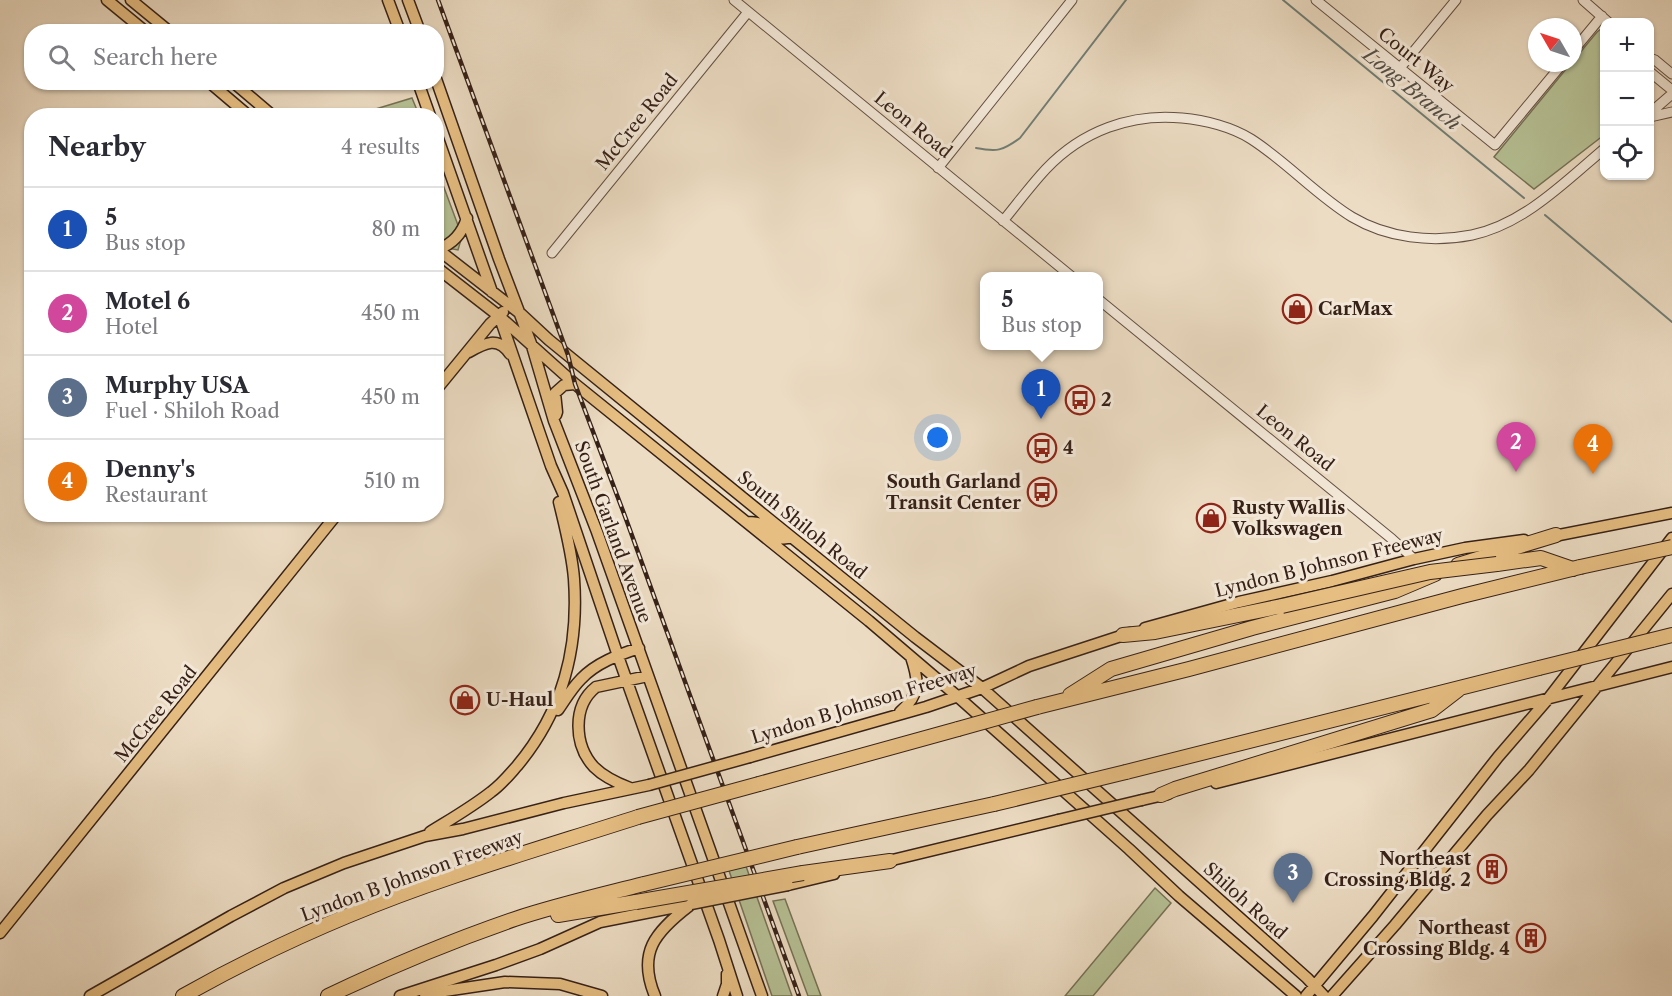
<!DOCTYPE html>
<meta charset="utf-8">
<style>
:root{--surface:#fff;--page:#f7f7f7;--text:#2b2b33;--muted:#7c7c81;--line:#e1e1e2;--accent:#111827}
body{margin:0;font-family:"Libre Caslon Text",serif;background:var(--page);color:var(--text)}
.controls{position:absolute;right:18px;top:18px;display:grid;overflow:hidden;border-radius:12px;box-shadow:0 2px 4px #0004}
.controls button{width:54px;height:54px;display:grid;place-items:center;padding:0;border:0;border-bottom:2px solid var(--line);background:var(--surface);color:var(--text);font:30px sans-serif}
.compass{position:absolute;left:1528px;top:18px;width:54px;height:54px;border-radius:50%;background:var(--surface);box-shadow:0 2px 4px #0004;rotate:309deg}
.you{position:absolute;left:938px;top:438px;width:21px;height:21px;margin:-15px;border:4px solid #fff;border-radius:50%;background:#1a73e8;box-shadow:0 0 0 9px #1a73e833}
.badge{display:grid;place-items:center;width:39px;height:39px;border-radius:50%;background:var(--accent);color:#fff;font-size:20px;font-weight:700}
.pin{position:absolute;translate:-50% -50px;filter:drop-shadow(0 2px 3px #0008)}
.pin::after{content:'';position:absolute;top:32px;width:21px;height:18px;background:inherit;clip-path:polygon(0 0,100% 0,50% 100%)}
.popup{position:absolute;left:980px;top:272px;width:123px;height:78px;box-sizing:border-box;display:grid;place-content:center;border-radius:12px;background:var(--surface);filter:drop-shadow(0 2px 4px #0005);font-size:20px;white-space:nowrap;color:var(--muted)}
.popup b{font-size:22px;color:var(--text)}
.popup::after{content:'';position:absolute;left:50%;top:100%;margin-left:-12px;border:12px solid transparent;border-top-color:var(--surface)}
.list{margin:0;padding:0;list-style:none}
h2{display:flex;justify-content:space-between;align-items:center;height:78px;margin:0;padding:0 24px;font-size:26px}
h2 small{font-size:20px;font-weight:400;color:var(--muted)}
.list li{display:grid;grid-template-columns:39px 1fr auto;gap:18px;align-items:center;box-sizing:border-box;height:84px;padding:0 24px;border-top:2px solid var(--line)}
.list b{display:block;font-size:22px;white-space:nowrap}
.list p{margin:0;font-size:20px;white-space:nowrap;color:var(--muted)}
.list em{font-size:20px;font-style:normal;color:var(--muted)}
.icon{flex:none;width:33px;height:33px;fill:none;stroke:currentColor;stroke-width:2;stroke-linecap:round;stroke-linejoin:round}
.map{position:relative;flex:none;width:1672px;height:996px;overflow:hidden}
.search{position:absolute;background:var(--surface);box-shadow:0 2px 4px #0004;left:24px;top:24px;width:420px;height:66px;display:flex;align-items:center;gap:15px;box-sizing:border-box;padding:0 21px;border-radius:24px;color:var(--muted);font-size:22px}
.panel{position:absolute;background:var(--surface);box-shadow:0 2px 4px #0004;left:24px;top:108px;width:420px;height:414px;border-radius:24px}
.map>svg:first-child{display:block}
.green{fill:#b6c195;stroke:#767156;stroke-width:1.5}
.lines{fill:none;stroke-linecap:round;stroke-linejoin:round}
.stream{stroke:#717e76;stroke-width:2}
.minor-casing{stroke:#645043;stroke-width:11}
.major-casing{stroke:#362118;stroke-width:13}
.highway-casing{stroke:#362118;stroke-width:16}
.minor{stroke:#f3e8d8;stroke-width:9}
.major{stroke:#e6be82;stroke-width:10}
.highway{stroke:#e6be82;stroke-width:14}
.rail-casing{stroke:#362118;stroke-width:4.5}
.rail{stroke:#f3e8d8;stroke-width:2;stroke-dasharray:7;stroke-linecap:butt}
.major-bridge-casing{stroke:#362118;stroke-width:13;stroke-linecap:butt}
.highway-bridge-casing{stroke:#362118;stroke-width:16;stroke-linecap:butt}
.major-bridge{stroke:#e6be82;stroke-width:10}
.highway-bridge{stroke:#e6be82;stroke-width:14}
.labels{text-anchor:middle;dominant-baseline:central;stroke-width:6;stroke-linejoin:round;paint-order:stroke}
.street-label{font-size:18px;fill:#362118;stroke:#f3e8d8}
.poi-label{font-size:18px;font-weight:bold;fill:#362118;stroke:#f3e8d8;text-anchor:start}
.water-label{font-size:20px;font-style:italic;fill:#545047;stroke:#f3e8d8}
</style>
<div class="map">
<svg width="1672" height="996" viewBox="0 0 1672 996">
<rect width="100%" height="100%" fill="#ecdcc3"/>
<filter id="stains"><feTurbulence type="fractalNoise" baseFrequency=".00333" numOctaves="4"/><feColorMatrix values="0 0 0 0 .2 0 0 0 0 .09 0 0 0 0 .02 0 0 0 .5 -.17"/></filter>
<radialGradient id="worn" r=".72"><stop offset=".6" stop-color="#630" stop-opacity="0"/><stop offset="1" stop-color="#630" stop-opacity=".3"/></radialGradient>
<path class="green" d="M1601,29H1604V135L1534,189L1494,157L1571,63H1573V61L1597,32Z
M412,98L419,115H356Z
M436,166L462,236L458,250L442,247L437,243Z
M742,855L792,996H772L725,859Z
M1155,888L1171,903L1093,996H1065Z
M785,899L821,996H808L773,901Z"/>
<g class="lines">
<path class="stream" d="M1283,0L1524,198
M976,148C997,152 1002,151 1020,138L1126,0
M1545,215L1672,322"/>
<g class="minor-casing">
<path id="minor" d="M734,0L1071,276
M1316,0L1495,145L1563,63
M1583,0L1608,22
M1573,51L1602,16
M1650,58L1655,60L1672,74
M1400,68L1456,0
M1650,72L1672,90
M1650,113L1672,94
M1650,117L1672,112
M938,168L1072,0
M1003,221C1017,204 1031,185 1046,169C1082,131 1131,113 1182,118C1205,120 1232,127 1251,139C1287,162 1316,195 1352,217C1387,238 1432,243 1472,235C1524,224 1565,182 1604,149
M552,253L748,12
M1098,299L1392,539L1414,559"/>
</g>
<g class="major-casing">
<path id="major" d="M107,0L146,32
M131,0L170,32
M388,0L400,32
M408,0L420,32
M436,79L499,259L532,346L554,421L597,532L762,996
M209,82L249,116
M233,82L273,116
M418,82L430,116
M436,133L492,292
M436,248L521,314L549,340L764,515L915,637L982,688L1307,978L1324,996
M438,249C453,244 462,234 467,218
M436,267L499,316L575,384L869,621L957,696L1129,849L1179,896L1296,996
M500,318L551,466L563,493L618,656L719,940L737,996
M469,352C485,343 498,336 510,354
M436,390L490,324L503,312
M556,415L557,412L555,393L564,385L575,384
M747,522C752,522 757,522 761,524C771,530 778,543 790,537
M1549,537L1672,513
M1145,628L1239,602L1332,581L1414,559L1465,548L1524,540
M558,710C565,700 572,688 581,679C596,663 618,655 639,648
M900,712C921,694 919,681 911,657
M750,757L926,707L982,688L1029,666L1130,633
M1216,783L1672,667
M630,788C617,783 604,777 594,767C574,745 572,706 596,687L648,676
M1142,800L1168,794
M430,832C451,819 472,807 491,792C501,785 509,775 517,766C563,711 579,649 574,579C572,553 565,527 559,502
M884,862L1058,820
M788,885L834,874
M0,933L337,514
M425,994L505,982L560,984L602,996
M90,996L231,916L284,888L344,863L425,836L463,829L564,803L649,785
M400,996L496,965L540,949L600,922L691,904
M655,996C637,953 655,932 689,906
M723,996L727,984V974
M1306,996L1373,916L1498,757L1548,699L1672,538
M1332,996L1395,925L1487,815L1529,770L1672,594"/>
</g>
<g class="highway-casing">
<path id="highway" d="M1497,564L1541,558L1573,569
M1458,565L1556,535
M1123,635L1155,632L1282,606
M1652,640L1672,635
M1070,695L1111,669L1252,628L1395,591L1435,574
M1037,707L1189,669L1462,596L1580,567
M1126,772L1539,668
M759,784L958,729
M1161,795L1175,789L1432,710L1458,690
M797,847L994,804
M803,873L890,861
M558,915L636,902
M183,996C268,948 359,908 451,877C513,856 576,837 638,817
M328,996C389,967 451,941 515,919C557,905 601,895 644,884"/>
</g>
<use href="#minor" class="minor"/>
<use href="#major" class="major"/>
<use href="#highway" class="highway"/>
<g class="rail-casing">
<path id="rail" d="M438,0L568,355L575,384L626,519L799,996"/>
</g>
<use href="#rail" class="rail"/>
<g class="major-bridge-casing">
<path id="major-bridge" d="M649,785L750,757
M1058,820L1142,800
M691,904L788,885"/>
</g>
<g class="highway-bridge-casing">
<path id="highway-bridge" d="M1580,567L1672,547
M1282,606L1430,572L1497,564
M1539,668L1652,640
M958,729L1037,707
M994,804L1126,772
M638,817L759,784
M644,884L797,847
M636,902L803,873"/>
</g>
<use href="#major-bridge" class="major-bridge"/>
<use href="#highway-bridge" class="highway-bridge"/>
</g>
<defs>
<g id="shop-ring" transform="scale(1.5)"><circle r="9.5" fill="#f3e8d8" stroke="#8f2418" stroke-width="1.5"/><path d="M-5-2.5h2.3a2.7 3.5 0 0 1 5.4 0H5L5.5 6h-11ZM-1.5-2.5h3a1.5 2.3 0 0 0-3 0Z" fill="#8f2418"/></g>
<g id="bus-ring" transform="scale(1.5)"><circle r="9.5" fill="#f3e8d8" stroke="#8f2418" stroke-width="1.5"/><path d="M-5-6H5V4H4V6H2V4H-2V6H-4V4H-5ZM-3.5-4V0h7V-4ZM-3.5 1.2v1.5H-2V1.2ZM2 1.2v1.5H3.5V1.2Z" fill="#8f2418"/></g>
<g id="building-ring" transform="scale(1.5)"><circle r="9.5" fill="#f3e8d8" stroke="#8f2418" stroke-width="1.5"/><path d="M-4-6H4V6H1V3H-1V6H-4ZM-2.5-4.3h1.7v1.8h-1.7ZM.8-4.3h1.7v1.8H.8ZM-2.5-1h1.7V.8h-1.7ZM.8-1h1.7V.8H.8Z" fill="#8f2418"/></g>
</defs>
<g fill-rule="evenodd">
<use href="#shop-ring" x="1297" y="309"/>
<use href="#bus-ring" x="1080" y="400"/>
<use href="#bus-ring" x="1042" y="448"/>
<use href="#bus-ring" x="1042" y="492"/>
<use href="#shop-ring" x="1211" y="518"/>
<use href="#shop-ring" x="465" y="700"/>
<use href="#building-ring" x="1492" y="869"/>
<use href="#building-ring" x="1531" y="938"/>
</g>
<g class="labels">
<g class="street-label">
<text transform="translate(1416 60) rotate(39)">Court Way</text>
<text transform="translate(637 122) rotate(-51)">McCree Road</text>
<text transform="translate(913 125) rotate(39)">Leon Road</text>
<text transform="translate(1295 438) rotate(39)">Leon Road</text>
<text transform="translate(802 525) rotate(39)">South Shiloh Road</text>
<text transform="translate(613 532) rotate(70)">South Garland Avenue</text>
<text transform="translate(1329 563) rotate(-14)">Lyndon B Johnson Freeway</text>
<text transform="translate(864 704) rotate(-17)">Lyndon B Johnson Freeway</text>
<text transform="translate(156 714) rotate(-51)">McCree Road</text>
<text transform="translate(412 876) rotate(-20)">Lyndon B Johnson Freeway</text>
<text transform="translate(1245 901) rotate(42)">Shiloh Road</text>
</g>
<g class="poi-label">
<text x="1318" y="309">CarMax</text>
<text x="1101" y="400">2</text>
<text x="1063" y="448">4</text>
<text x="1021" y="482" text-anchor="end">South Garland<tspan x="1021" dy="21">Transit Center</tspan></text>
<text x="1232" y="508">Rusty Wallis<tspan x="1232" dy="21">Volkswagen</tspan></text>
<text x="486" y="700">U-Haul</text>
<text x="1471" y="859" text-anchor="end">Northeast<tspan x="1471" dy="21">Crossing Bldg. 2</tspan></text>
<text x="1510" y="928" text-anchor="end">Northeast<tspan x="1510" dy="21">Crossing Bldg. 4</tspan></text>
</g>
<g class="water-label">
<text transform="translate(1412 89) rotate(39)">Long Branch</text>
</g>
</g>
<rect width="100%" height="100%" filter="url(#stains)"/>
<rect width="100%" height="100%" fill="url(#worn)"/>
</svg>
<div class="controls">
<button>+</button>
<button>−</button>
<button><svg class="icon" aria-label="locate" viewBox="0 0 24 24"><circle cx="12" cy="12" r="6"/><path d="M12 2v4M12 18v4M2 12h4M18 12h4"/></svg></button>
</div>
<svg class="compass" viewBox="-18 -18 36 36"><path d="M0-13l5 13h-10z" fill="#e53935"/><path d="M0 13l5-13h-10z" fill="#7c7c81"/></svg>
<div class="you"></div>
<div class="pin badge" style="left:1041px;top:419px;background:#1a4fb4">1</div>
<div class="popup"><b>5</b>Bus stop</div>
<div class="pin badge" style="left:1516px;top:472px;background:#d1479c">2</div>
<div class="pin badge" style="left:1293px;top:903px;background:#5c6f8a">3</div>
<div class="pin badge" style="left:1593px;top:474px;background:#e8710a">4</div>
<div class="search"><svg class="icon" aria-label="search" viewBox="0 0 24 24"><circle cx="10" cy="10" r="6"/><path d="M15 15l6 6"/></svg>Search here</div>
<section class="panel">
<h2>Nearby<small>4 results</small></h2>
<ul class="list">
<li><span class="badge" style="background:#1a4fb4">1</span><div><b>5</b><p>Bus stop</p></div><em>80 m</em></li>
<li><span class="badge" style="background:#d1479c">2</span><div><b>Motel 6</b><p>Hotel</p></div><em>450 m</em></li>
<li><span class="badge" style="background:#5c6f8a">3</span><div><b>Murphy USA</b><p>Fuel · Shiloh Road</p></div><em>450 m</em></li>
<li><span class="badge" style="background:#e8710a">4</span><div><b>Denny's</b><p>Restaurant</p></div><em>510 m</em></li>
</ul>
</section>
</div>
